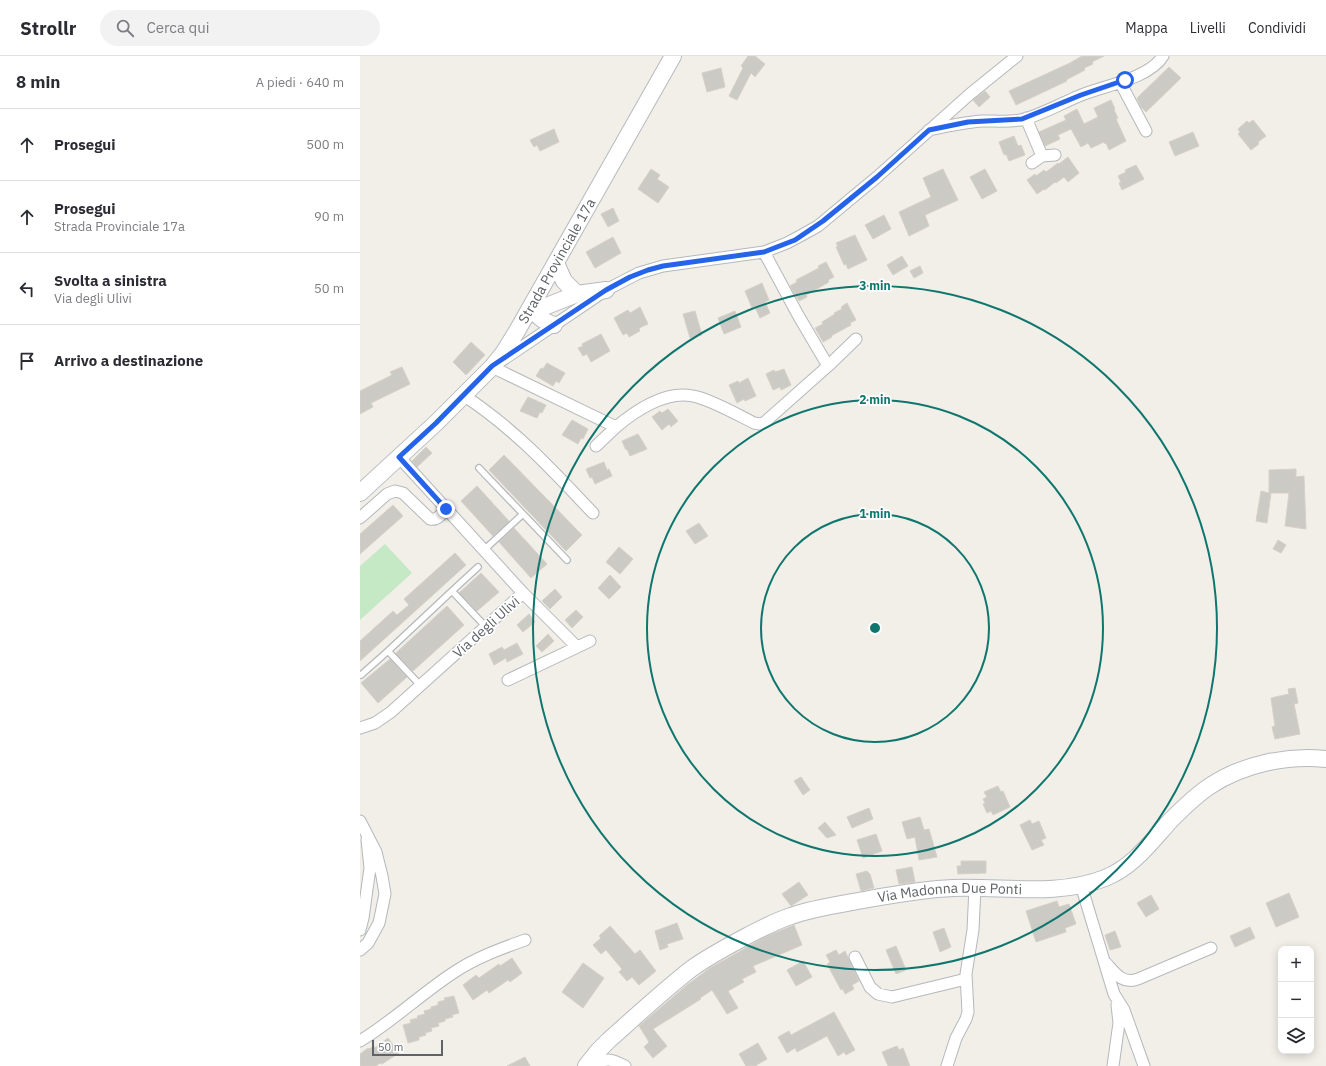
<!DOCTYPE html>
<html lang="it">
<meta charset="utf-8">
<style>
:root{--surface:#fff;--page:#f2f2f3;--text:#2b2b33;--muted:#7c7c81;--line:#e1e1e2}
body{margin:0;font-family:"IBM Plex Sans",sans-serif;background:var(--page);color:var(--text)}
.controls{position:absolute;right:12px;bottom:12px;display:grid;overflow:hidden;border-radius:8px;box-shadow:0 2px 10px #0003}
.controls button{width:36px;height:36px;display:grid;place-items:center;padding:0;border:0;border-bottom:1px solid var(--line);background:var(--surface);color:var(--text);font:20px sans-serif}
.scale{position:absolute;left:12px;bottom:10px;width:71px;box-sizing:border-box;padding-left:4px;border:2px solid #5f6368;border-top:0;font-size:11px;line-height:14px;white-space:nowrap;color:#5f6368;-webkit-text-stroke:3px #fff;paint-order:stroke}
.stop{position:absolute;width:12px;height:12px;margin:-9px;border:3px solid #2563eb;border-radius:50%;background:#fff}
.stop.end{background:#2563eb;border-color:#fff;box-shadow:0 1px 4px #0008}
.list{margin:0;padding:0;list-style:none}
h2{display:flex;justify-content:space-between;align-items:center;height:52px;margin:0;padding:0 16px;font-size:17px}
h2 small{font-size:13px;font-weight:400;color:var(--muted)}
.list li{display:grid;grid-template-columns:26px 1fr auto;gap:12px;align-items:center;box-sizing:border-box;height:72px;padding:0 16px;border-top:1px solid var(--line)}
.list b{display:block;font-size:15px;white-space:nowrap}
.list p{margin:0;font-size:13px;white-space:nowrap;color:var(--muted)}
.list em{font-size:13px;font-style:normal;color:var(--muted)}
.icon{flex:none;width:22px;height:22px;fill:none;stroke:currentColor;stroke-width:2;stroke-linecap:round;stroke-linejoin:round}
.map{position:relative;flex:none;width:966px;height:1010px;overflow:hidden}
header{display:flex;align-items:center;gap:24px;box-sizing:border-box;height:56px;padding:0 20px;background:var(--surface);border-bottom:1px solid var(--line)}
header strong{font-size:19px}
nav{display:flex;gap:22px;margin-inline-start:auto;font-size:14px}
.search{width:280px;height:36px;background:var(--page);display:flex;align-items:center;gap:10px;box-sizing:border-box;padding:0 14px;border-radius:22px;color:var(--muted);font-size:15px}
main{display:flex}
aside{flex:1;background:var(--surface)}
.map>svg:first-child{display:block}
.green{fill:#c5e8c5}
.building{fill:#cccac5;stroke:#d6d1c6}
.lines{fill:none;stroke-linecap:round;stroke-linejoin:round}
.service-casing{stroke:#b5b8bc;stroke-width:8}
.minor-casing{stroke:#b5b8bc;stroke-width:13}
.secondary-casing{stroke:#b6babf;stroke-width:18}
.service{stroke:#fff;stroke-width:5.5}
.minor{stroke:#fff;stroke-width:11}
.secondary{stroke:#fff;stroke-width:16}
.route{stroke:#2563eb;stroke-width:5}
.ring{fill:none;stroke:#0f766e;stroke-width:2}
.labels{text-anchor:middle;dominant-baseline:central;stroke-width:3.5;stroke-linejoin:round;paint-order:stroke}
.street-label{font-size:14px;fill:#5f6368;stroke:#fff}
.centre{fill:#0f766e;stroke:#fff;stroke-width:2}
.ring-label{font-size:12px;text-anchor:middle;font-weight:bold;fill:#0f766e;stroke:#fff;stroke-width:3.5;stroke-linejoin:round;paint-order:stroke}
</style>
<header>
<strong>Strollr</strong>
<div class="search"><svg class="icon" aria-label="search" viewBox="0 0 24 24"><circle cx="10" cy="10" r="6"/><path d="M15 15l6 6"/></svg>Cerca qui</div>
<nav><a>Mappa</a><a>Livelli</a><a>Condividi</a></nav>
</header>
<main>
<aside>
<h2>8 min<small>A piedi · 640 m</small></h2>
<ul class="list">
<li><svg class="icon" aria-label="ahead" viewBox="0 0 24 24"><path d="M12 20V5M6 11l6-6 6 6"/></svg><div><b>Prosegui</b></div><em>500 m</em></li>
<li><svg class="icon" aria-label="ahead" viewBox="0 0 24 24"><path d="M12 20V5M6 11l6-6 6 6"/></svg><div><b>Prosegui</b><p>Strada Provinciale 17a</p></div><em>90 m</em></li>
<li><svg class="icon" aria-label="left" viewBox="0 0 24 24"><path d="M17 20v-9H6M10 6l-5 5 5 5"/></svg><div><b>Svolta a sinistra</b><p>Via degli Ulivi</p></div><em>50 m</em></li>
<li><svg class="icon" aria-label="arrive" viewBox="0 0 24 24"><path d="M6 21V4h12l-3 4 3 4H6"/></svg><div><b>Arrivo a destinazione</b></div></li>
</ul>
</aside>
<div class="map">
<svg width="966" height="1010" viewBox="0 0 966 1010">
<rect width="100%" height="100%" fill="#f1efe8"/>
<path class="green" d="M25,488L52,517L0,564V510Z"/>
<path class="building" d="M388,0H395L405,8L395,21L391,17L377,44L369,40L383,12L381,10Z
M722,0H744L732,6L733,8L724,12L725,14L706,24L707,25L656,49L649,35L710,7Z
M809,11L821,22L786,56L781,51L777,42Z
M361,12L365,31L347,36L342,17Z
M625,35L630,41L619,51L613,44Z
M751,44L755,53L754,54L758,62L756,63L766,85L749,94L746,87L745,88L744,86L731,92L728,87L721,91L711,73L698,79L700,83L685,90L679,76L706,64L704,60L717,53L724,68L738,61L734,52Z
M893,64L906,80L898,86L899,88L891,94L878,78L880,76L878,73L887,65L889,67Z
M194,73L199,86L180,95L177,89L174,91L170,84Z
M833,76L839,90L815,100L809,86Z
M654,80L658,90L661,89L665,99L649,105L646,98L644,99L639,86Z
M708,101L719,117L708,126L704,121L696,127L695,126L685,134L684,133L677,138L667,124L675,118L676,120L684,114L686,116L698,107L699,108Z
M776,109L784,123L762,134L759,127L761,126L758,120L766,116L765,114Z
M291,113L300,119L297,123L309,131L298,147L278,133Z
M583,113L598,144L565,159L569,170L549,180L539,156L571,141L563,122Z
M625,113L637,135L622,143L610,121Z
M253,152L259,165L248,171L241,158Z
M524,159L531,173L513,183L505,169Z
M495,179L507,204L488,213L486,208L484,209L476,191L478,190L476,187Z
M253,181L261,197L235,212L226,196Z
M542,200L548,210L533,219L527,209Z
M466,206L474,221L468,224L469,226L446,239L447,241L439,245L430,230L437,226L436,224L459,212L458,210Z
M560,210L563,217L554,222L550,215Z
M402,227L409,244L405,246L410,257L400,262L395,251L392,252L385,235Z
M487,247L496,264L490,267L491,269L471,280L472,281L463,286L455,272L463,268L462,266L475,258L474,257L482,253L481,251Z
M280,251L288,268L279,272L280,275L269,281L267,277L263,279L254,262L268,254L270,257Z
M335,255L342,279L330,282L323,258Z
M375,255L381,271L364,278L358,262Z
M241,278L250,295L231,306L227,298L223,300L218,292L223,290L222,288Z
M111,286L125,299L106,319L93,306Z
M187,307L205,317L199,327L196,325L193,330L176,320L181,312L183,313Z
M42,311L50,328L11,347L13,351L0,358V335L32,319L30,316Z
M424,313L431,329L421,334L420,331L413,334L406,318L414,314L415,316Z
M388,322L396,340L385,345L384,343L377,347L369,329L378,325L379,327Z
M168,341L186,349L182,357L180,356L177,362L160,355Z
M308,353L318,365L311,371L309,368L302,374L292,361L300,355L302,357Z
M212,364L228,373L223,383L221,382L218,388L202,379Z
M278,378L287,393L270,400L267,393L266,394L262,385Z
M66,391L72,397L57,411L52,405Z
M144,399L222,479L206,495L129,414Z
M244,406L247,414L249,413L252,420L235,428L232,421L230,422L226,413Z
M936,413V421L944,420L946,473L925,470L929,437H911L907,467L896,465L901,435L909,437V414Z
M117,430L148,464L149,466L133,480L101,445Z
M33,449L43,460L0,498V478Z
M339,467L348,480L335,488L326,475Z
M154,472L187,508L171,522L139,486Z
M918,484L926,489L921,497L913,493Z
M259,491L273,503L260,518L246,506Z
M95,497L106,509L0,605V585L33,555L37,559L49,549L44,543Z
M121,517L139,536L117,555L99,537Z
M250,519L261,531L249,543L238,532Z
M195,533L202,541L190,553L182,545Z
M87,550L104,569L53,615L36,598L37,596Z
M216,554L223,561L212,572L205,564Z
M169,558L175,566L163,576L157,569Z
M188,578L194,585L182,596L176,590Z
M157,587L163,598L147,606L146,602L134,609L129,598L142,591L144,594Z
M30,603L47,621L18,647L1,627Z
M935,632L938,647L934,648L940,678L915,683L912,671L915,670L911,642L929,638L928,633Z
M441,721L450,734L443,739L434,725Z
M638,730L641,736L643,735L650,751L633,759L631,755L627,757L623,748L625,747L623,743L627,741L624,736Z
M509,752L513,763L492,772L487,761Z
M560,761L564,774L569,773L577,801L559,804L555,781L547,783L542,766Z
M670,764L672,768L679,765L686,782L681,784L684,789L672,794L660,769Z
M465,766L476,779L467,782L458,772Z
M516,778L522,795L503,802L497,784Z
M601,805H626V817L598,818L597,810H601Z
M552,811L555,826L539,828L536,814Z
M507,815L510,818L514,832L501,835L496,818Z
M439,826L448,839L431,850L422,838Z
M929,837L939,861L916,871L906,847Z
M791,839L799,853L786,861L777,847Z
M697,845L699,851L709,848L716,868L705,872L706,876L676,886L666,855Z
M317,867L323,883L307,888L308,891L300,894L295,875Z
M434,869L442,889L393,910L396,916L382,923L384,926L368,935L378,952L367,958L352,934L340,942L341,943L293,973L307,990L293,1002L284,991L289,986L279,970L327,929L350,912L407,880Z
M250,870L275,898L280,894L296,915L279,929L272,921L267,925L259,916L262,913L246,894L241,898L233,889L241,882L239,880Z
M890,871L895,882L875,891L870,880Z
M584,872L591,891L580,896L573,876Z
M755,875L761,891L750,894L745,879Z
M536,890L546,914L536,918L526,894Z
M476,894L479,899L485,895L499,925L492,929L494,933L485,938L483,933L481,934L467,908L470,906L466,899Z
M152,902L162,917L150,926L148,924L129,937L127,934L113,944L103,929L116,919L119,922L139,908L140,910Z
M443,905L452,921L436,930L427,914Z
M223,907L244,922L223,952L202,936Z
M94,940L99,957L92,959L93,961L85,963V965L78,967L79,970L71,972L72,975L65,977L66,979L59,981V984L48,987L43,969L51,967L50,964L58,962L57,960L65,958L64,955L71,953V951L78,949V946L85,944L84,942Z
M474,956L495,994L486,999L484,996L478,1000L467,980L437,996L435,992L427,997L418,981L429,975L431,979Z
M28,982L39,997L22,1008L20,1007L16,1010H0V998L8,992L9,993L14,990L15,992Z
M398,987L407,1003L395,1010H386L379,998Z
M537,990L539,994L543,992L550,1010H528L522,996Z
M165,1001L170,1010H147Z"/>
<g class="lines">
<g class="service-casing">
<path id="service" d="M119,412L207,504
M124,494L163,458
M92,535L118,511
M1,619L28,595
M61,630L28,595L92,535L126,571"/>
</g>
<g class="minor-casing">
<path id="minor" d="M760,26L786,75
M666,62L682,100
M569,74C587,70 605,66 623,65C635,65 648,66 660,64C677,61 702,47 719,40C742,30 789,23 803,0
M672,107L682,100L695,99
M404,196L438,259L468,310
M141,305L246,234L279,217L303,210L404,196L427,187L442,179L458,170L517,121L610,38L657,0
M132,311L256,371C275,355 306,334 333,340C350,343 378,359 394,367L400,368L405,366L468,310L496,283
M103,339C155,373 191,413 233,457
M236,390L256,371
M0,462L27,438L35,435L43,437L70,463C77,465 82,458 86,453
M163,537L217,591
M148,624L230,585
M0,672L15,667L31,656L163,537L39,401
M0,765L16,796L22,820L25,838L19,867L8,887L0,894
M721,829L754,938L764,954L784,1010
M0,874L3,862L10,812L7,784
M495,901L510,931L518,938L532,941L606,923
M746,907C755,917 763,929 778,923L851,892
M0,985C33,965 61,938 93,917C115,902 140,893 165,884
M232,1010C247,1001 251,1003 265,1010
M587,1010L596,982L606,963L608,956L606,918L613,874L615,831
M753,1010L759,967L757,949"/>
</g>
<g class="secondary-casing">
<g id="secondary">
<path d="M196,207L204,225L217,238L246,234"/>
<path d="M173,247C174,260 183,265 194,269"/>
<path d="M166,260L174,255L217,238"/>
<path id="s1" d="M0,437L76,367L132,311L144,296L157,275L313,0"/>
<path id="s2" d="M226,1010L238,995L249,984C276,960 303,935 331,913C349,900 368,890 387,880C401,873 415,865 431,860C456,851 483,848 509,843C537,838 565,833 593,832C643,830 698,841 745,822C773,811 791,786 811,764C823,752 836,739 850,730C883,708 927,699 966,703"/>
</g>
</g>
<use href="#service" class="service"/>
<use href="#minor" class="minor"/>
<use href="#secondary" class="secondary"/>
</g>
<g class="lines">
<path class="route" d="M86,453L39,401L76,367L132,310L246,234L270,221L288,214L303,210L404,196L435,184L463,165L517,121L569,74L608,66L662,63L721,39L765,24"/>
</g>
<g class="ring">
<circle cx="515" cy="572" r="114"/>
<circle cx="515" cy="572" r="228"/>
<circle cx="515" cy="572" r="342"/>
</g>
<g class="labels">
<g class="street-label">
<text stroke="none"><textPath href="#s1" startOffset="307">Strada Provinciale 17a</textPath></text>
<text transform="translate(126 571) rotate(-42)">Via degli Ulivi</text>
<text stroke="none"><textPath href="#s2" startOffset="418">Via Madonna Due Ponti</textPath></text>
</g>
</g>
<circle cx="515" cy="572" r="6" class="centre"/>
<g class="ring-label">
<text x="515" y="234">3 min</text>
<text x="515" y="348">2 min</text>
<text x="515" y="462">1 min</text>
</g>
</svg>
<div class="controls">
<button>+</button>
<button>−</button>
<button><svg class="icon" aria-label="layers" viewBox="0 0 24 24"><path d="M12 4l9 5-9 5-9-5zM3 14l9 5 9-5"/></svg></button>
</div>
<div class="scale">50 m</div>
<div class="stop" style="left:765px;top:24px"></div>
<div class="stop end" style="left:86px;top:453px"></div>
</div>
</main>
